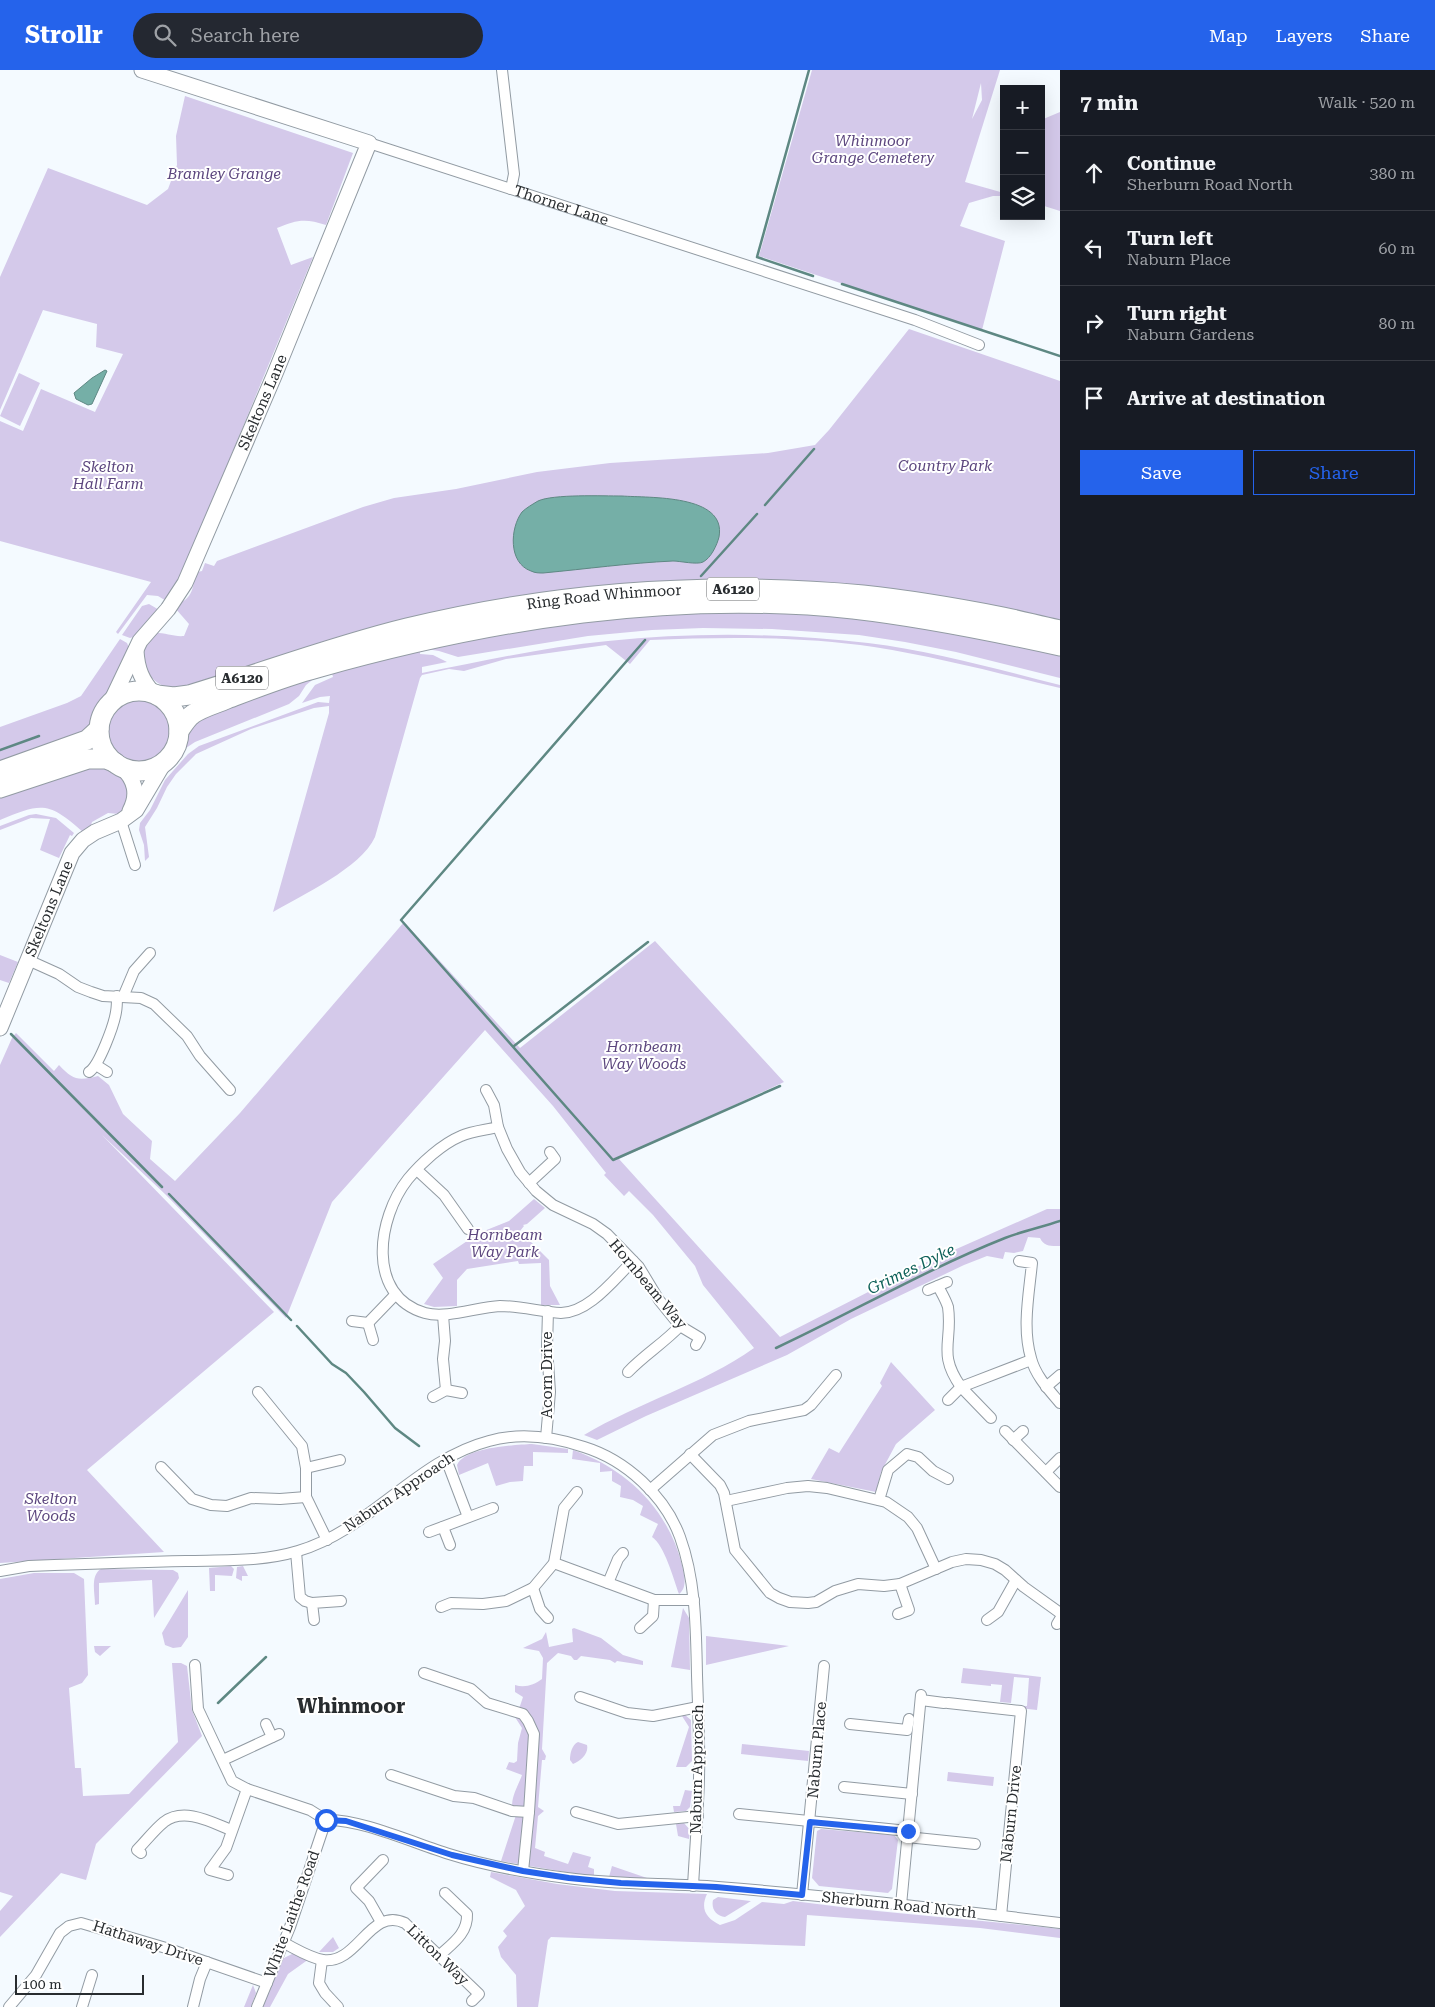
<!DOCTYPE html>
<meta charset="utf-8">
<style>
:root{--surface:#171b24;--page:#242831;--text:#f1f3f6;--muted:#9ea1a6;--line:#363941;--accent:#2563eb}
body{margin:0;font-family:"Roboto Serif",serif;background:var(--page);color:var(--text)}
.controls{position:absolute;right:15px;top:15px;display:grid;overflow:hidden;border-radius:0px;box-shadow:0 5px 20px #0002}
.controls button{width:45px;height:45px;display:grid;place-items:center;padding:0;border:0;border-bottom:1px solid var(--line);background:var(--surface);color:var(--text);font:25px sans-serif}
.scale{position:absolute;left:15px;bottom:12px;width:129px;box-sizing:border-box;padding-left:5px;border:2px solid #282c2f;border-top:0;font-size:14px;line-height:18px;white-space:nowrap;color:#282c2f;-webkit-text-stroke:4px #fff;paint-order:stroke}
.stop{position:absolute;width:15px;height:15px;margin:-11px;border:4px solid #2563eb;border-radius:50%;background:#fff}
.stop.end{background:#2563eb;border-color:#fff;box-shadow:0 1px 5px #0008}
.list{margin:0;padding:0;list-style:none}
h2{display:flex;justify-content:space-between;align-items:center;height:65px;margin:0;padding:0 20px;font-size:21px}
h2 small{font-size:16px;font-weight:400;color:var(--muted)}
.list li{display:grid;grid-template-columns:32px 1fr auto;gap:15px;align-items:center;box-sizing:border-box;height:75px;padding:0 20px;border-top:1px solid var(--line)}
.list b{display:block;font-size:19px;white-space:nowrap}
.list p{margin:0;font-size:16px;white-space:nowrap;color:var(--muted)}
.list em{font-size:16px;font-style:normal;color:var(--muted)}
.actions{display:flex;gap:10px;padding:15px 20px}
.actions a{flex:1;padding:11px 0;border:1px solid var(--accent);border-radius:0px;text-align:center;font-size:18px;color:var(--accent)}
.actions .main{background:var(--accent);color:#fff}
.icon{flex:none;width:28px;height:28px;fill:none;stroke:currentColor;stroke-width:2;stroke-linecap:round;stroke-linejoin:round}
.map{position:relative;flex:none;width:1060px;height:1937px;overflow:hidden}
header{display:flex;align-items:center;gap:30px;box-sizing:border-box;height:70px;padding:0 25px;background:var(--accent);color:#fff}
header strong{font-size:24px}
nav{display:flex;gap:28px;margin-inline-start:auto;font-size:18px}
.search{width:350px;height:45px;background:var(--page);display:flex;align-items:center;gap:12px;box-sizing:border-box;padding:0 18px;border-radius:28px;color:var(--muted);font-size:19px}
main{display:flex}
aside{flex:1;background:var(--surface)}
.map>svg:first-child{display:block}
.green{fill:#d4c9ea;fill-rule:evenodd}
.water{fill:#75afa7;stroke:#5e8883}
.lines{fill:none;stroke-linecap:round;stroke-linejoin:round}
.stream{stroke:#5e8883;stroke-width:2.5}
.street-casing{stroke:#929ba3;stroke-width:12}
.secondary-casing{stroke:#929ba3;stroke-width:17}
.highway-casing{stroke:#929ba3;stroke-width:21}
.street{stroke:#fff;stroke-width:10}
.secondary{stroke:#fff;stroke-width:15}
.highway{stroke:#fff;stroke-width:19}
.route{stroke:#2563eb;stroke-width:6}
.labels{text-anchor:middle;dominant-baseline:central;stroke-width:4;stroke-linejoin:round;paint-order:stroke}
.shield{fill:#fff;stroke:#686b6d;stroke-width:1}
.shield-label{font-size:14px;font-weight:bold;fill:#282c2f}
.park-label{font-size:15px;font-style:italic;fill:#5c467e;stroke:#fff}
.street-label{font-size:15px;fill:#282c2f;stroke:#fff}
.water-label{font-size:16px;font-style:italic;fill:#0e6159;stroke:#fff}
.district-label{font-size:20px;font-weight:bold;fill:#282c2f;stroke:#fff}
</style>
<header>
<strong>Strollr</strong>
<div class="search"><svg class="icon" aria-label="search" viewBox="0 0 24 24"><circle cx="10" cy="10" r="6"/><path d="M15 15l6 6"/></svg>Search here</div>
<nav><a>Map</a><a>Layers</a><a>Share</a></nav>
</header>
<main>
<div class="map">
<svg width="1060" height="1937" viewBox="0 0 1060 1937">
<rect width="100%" height="100%" fill="#f4faff"/>
<path class="green" d="M812,0H1000L965,112L1004,123V126H993L969,133L960,156L1005,171L982,260L759,186ZM981,13L982,30L972,49Z
M185,26L353,83L326,155C305,148 296,150 277,158L291,195L313,187L176,519L168,532L158,526L147,525L118,564L116,562L151,512L0,471V351L23,361L41,319L95,342L123,284L96,277L97,254L43,240L0,340V207L48,98L147,135L168,119L177,95L176,66Z
M1060,42V141L1041,135V50Z
M909,259L1060,311V554C985,538 909,524 833,518C694,507 552,519 417,551L419,577C437,575 456,568 474,564C519,555 564,549 609,544C761,528 912,547 1060,580V608L956,582L905,572L859,565L772,559L703,558L652,560L588,566L458,587L439,581L420,578V584L433,585L447,592L422,597V603C483,591 545,577 608,571C694,562 782,563 868,573C933,581 996,599 1060,615V618C998,603 937,587 874,577C800,566 724,567 650,570L630,594L606,575L506,589L464,601L449,599L422,605L420,608L375,767C361,798 302,825 273,842L329,643V636L314,638L251,659L196,684L176,704L167,717L157,738L145,757L149,787L145,791L144,775L139,760L140,753L150,740L165,710L188,684L199,676L318,632L329,633L330,626L320,627L302,633L315,615L333,607L324,575L180,618C148,621 134,586 152,563C164,562 173,567 184,566L189,554L175,538C178,533 180,533 185,530C193,524 195,512 193,503L202,501L205,493L214,496L217,491L363,437L394,428L456,419L537,402L610,393L768,383L815,375L829,360Z
M19,303L40,313L20,356L0,346Z
M149,534L161,541L136,566L130,568L122,565L142,536Z
M120,569L127,573L130,580L90,660L0,696V657L67,633L81,626Z
M320,604L306,615L299,626L289,634L195,672L183,680L182,679L194,650Z
M105 661a34 34 0 1 1 68 0a34 34 0 1 1-68 0Z
M94,695L125,703L130,733L119,744L108,743L92,752L90,758L84,763C49,732 43,732 0,750V723Z
M36,744L56,748L74,763L72,766L70,765L59,788L40,780L50,749L31,748L0,760V756L29,745Z
M404,852L520,978L655,871L784,1012L619,1089L780,1267L927,1192L1047,1139H1060V1176C1052,1176 1044,1177 1040,1168L1028,1167L1023,1181L1014,1183L1005,1182L1003,1189L987,1186L964,1195L851,1249L787,1285L646,1346L597,1370L584,1365C639,1332 702,1315 754,1278L703,1215L695,1196L653,1145L629,1121L624,1126L604,1105L606,1103L553,1036L485,960L332,1132L286,1248L165,1124L102,1065L274,1242L87,1400L164,1482L0,1493V995L12,968L16,963L54,1001L59,995C73,1010 78,1011 98,1006L109,1015L123,1044L152,1071L150,1089L175,1111L240,1043Z
M0,885L18,892L9,913L0,910Z
M534,1129L545,1138L527,1154L523,1155L524,1156L520,1161L549,1190L550,1216L560,1235H541V1193L519,1194L518,1191L467,1199L457,1210V1236L434,1237L424,1234L443,1208L433,1194L479,1163L509,1151Z
M891,1292L935,1340L896,1374L881,1402L876,1422L811,1409L829,1378L839,1383L882,1316L880,1313Z
M532,1374L568,1379V1383L533,1382V1396H524L523,1411L510,1412L496,1416L488,1393L459,1405L457,1395C465,1377 515,1375 532,1374Z
M573,1380C627,1399 668,1439 682,1495C684,1505 688,1517 679,1524C674,1510 664,1474 652,1467L658,1454L640,1445L643,1436L633,1430L620,1427L621,1416L612,1411V1401L600,1402V1393L572,1389Z
M231,1496L234,1499L232,1506L215,1505V1521H210L209,1498Z
M243,1496L248,1506H242V1511L236,1508L237,1497Z
M101,1499L173,1500L178,1503L179,1508L154,1548L152,1510L99,1513V1534L95,1535C95,1524 90,1505 101,1499Z
M34,1503H74L84,1509L88,1605L82,1613L69,1618L75,1698H81L83,1726L129,1724L178,1672L172,1593H181L187,1596L192,1640L202,1666L96,1774L86,1810L61,1803L0,1867V1841L13,1826L0,1822V1509Z
M188,1520V1567L181,1577L173,1578L165,1575L162,1563Z
M683,1538L689,1548L690,1600L671,1597Z
M574,1558L601,1568L623,1585L643,1591V1595L617,1591L615,1593L610,1590L581,1586L577,1590H574L571,1586L558,1583L547,1593L542,1679L546,1686L545,1690H542L538,1737L544,1741L538,1746L535,1778L545,1782L544,1786L568,1794L573,1782L591,1787L588,1797L594,1799V1807L501,1791L516,1745C506,1734 518,1717 522,1705L506,1699L509,1692L514,1693L517,1691L518,1673L522,1658L513,1644L520,1636L523,1627L515,1622V1615C525,1618 534,1615 542,1609L543,1588L539,1581L523,1578L542,1569L546,1562L549,1577L573,1572L572,1559Z
M706,1566L789,1576L706,1595Z
M94,1576H111L100,1586L95,1582Z
M963,1598L1041,1607L1037,1640L1019,1638L1020,1636H1027L1029,1608L1014,1607L1011,1633L1000,1632L1002,1615L991,1614V1616L961,1613Z
M685,1645L691,1650L692,1691L686,1697H676L689,1657L682,1646Z
M578,1672L587,1675C589,1683 581,1691 573,1694L570,1690C570,1683 572,1675 578,1672Z
M742,1674L809,1681L808,1691L741,1684Z
M948,1702L994,1707L993,1716L947,1711Z
M685,1720L692,1721L690,1737L686,1741L674,1742L673,1736H680Z
M684,1753L690,1760L689,1769L678,1766L676,1754Z
M821,1759L894,1765L898,1770L892,1819L888,1823L819,1816L812,1808L817,1761Z
M612,1796L647,1808L649,1809L609,1807Z
M491,1802L557,1814L615,1821L707,1824C700,1839 706,1848 720,1855L735,1850L762,1832L784,1834L793,1831C882,1843 971,1849 1060,1859V1868L980,1858L807,1845L805,1876L551,1867L548,1870L538,1937H517L516,1905L501,1887L498,1877L507,1866L503,1861L525,1836L516,1820L490,1807Z
M718,1827L750,1831H751L725,1847C716,1846 711,1839 713,1830Z
M333,1867L339,1878L333,1882H319Z
M294,1883L309,1889L288,1904L270,1937H262L282,1889Z
M253,1915L256,1923L251,1937H244Z"/>
<path class="water" d="M105,300L107,301L92,334L88,335L76,329L74,323L92,308Z
M622,426C649,428 727,424 719,467C717,475 711,488 703,492C697,495 680,491 673,491C629,493 586,499 543,503C539,503 535,503 531,501C508,493 510,458 522,442C526,438 533,434 538,431C553,424 603,426 622,426Z"/>
<g class="lines">
<path class="stream" d="M809,0L757,187L813,206
M842,214L1060,286
M765,435L814,379
M701,506L757,444
M645,570L401,850L613,1090L780,1016
M0,680L39,666
M11,964L162,1117
M514,976L648,872
M169,1124L291,1250
M297,1256L332,1294L346,1303L364,1322L395,1358L419,1376
M776,1278C853,1242 927,1199 1005,1168C1023,1161 1042,1157 1060,1151
M218,1633L266,1587"/>
<g class="street-casing">
<g id="street">
<path d="M502,0L514,104L511,119"/>
<path id="s1" d="M369,73L915,250L979,275"/>
<path d="M121,751L135,795"/>
<path d="M28,890L59,904L78,917L91,922L103,926L141,928L154,934L187,966L200,986L230,1020"/>
<path d="M123,927L134,901L150,883"/>
<path d="M96,995L107,1002"/>
<path d="M89,1002C99,996 114,955 116,942C117,937 117,931 117,926"/>
<path d="M486,1020L494,1035L498,1057L507,1079L520,1102L536,1121L553,1135L593,1154L607,1164L639,1197L659,1230L680,1256L700,1268L696,1275"/>
<path d="M498,1057C486,1060 472,1061 461,1066C442,1074 421,1093 408,1109C377,1148 366,1226 425,1243C447,1249 477,1237 500,1236C521,1236 541,1242 561,1243C589,1243 614,1209 633,1191"/>
<path d="M417,1100L444,1125L468,1159"/>
<path d="M529,1113L555,1089L550,1082"/>
<path d="M1019,1191L1032,1193C1029,1224 1022,1258 1031,1288C1035,1305 1049,1320 1060,1333"/>
<path d="M938,1216C941,1222 946,1230 948,1237C953,1272 937,1283 961,1317L1031,1290"/>
<path d="M928,1220L947,1212"/>
<path d="M443,1245L445,1271L443,1289L446,1320"/>
<path d="M352,1251L368,1253L395,1225"/>
<path d="M368,1253L373,1270"/>
<path d="M628,1302C644,1285 664,1273 680,1256"/>
<path d="M1046,1317L1060,1305"/>
<path d="M258,1322L302,1376L306,1398V1427L327,1470"/>
<path d="M433,1327L446,1320L462,1323"/>
<path d="M948,1330L961,1317L991,1348"/>
<path d="M1005,1361L1060,1417"/>
<path d="M546,1368L550,1322L547,1277L548,1241"/>
<path d="M1013,1370L1023,1361"/>
<path d="M690,1384L720,1415L724,1423L735,1480L770,1523L779,1528L790,1532L808,1533L816,1532L835,1521L858,1514L884,1516L900,1514L952,1492L966,1489L981,1490L995,1494L1005,1500L1024,1517L1060,1543"/>
<path d="M446,1389L468,1447"/>
<path d="M161,1397L192,1429L211,1435L227,1436L251,1428L280,1429L306,1427"/>
<path d="M306,1398L340,1390"/>
<path d="M1046,1402L1060,1388"/>
<path d="M650,1420L713,1365L749,1351L804,1340L811,1335L836,1305"/>
<path d="M879,1430L888,1400L907,1384L918,1387L933,1401L948,1409"/>
<path d="M726,1431L787,1418L808,1416L827,1418L886,1432L908,1447L917,1458L936,1499"/>
<path d="M443,1457L450,1475"/>
<path d="M429,1462L493,1438"/>
<path d="M296,1482L300,1527L305,1531L312,1533"/>
<path d="M554,1493L654,1530H694"/>
<path d="M0,1501L29,1496C81,1494 133,1492 186,1491C223,1490 262,1492 298,1481C370,1460 416,1390 489,1371C521,1362 554,1367 584,1377C626,1390 665,1426 680,1467C696,1511 696,1559 697,1605C698,1639 700,1674 699,1708C698,1744 695,1780 693,1816"/>
<path d="M608,1513L618,1489L623,1483"/>
<path d="M533,1518L540,1539L548,1548"/>
<path d="M441,1537L451,1533L483,1534L506,1531L533,1518L554,1493L564,1438L577,1422"/>
<path d="M898,1544L909,1540L900,1514"/>
<path d="M314,1550L312,1533L341,1531"/>
<path d="M987,1550L998,1542L1016,1510"/>
<path d="M1057,1554L1060,1549"/>
<path d="M640,1558L653,1546L654,1530"/>
<path d="M195,1595L198,1639L232,1711L247,1719L310,1740L326,1750"/>
<path d="M424,1603L471,1619L487,1633L523,1644L528,1651L534,1664L529,1742L523,1801"/>
<path d="M580,1627L627,1643L653,1646L698,1637"/>
<path d="M921,1630L944,1633"/>
<path d="M948,1633L1021,1641L1001,1846"/>
<path d="M266,1654L272,1667"/>
<path d="M850,1654L907,1660L909,1649"/>
<path d="M223,1690L279,1664"/>
<path d="M391,1705L454,1726L474,1728L512,1741L529,1742"/>
<path d="M844,1717L912,1724"/>
<path d="M576,1742L618,1754L698,1746"/>
<path d="M739,1744L908,1761"/>
<path d="M326,1750C358,1748 416,1774 449,1784C487,1796 528,1803 567,1808C618,1815 668,1813 718,1817C832,1826 946,1839 1060,1853"/>
<path d="M907,1767L975,1774"/>
<path d="M141,1783L137,1780C146,1771 154,1760 164,1752C184,1737 211,1752 231,1760"/>
<path d="M228,1805L210,1800L226,1778L247,1719"/>
<path d="M802,1825L824,1596"/>
<path d="M901,1835L921,1625"/>
<path d="M381,1852L369,1831L356,1818L383,1790"/>
<path d="M284,1873C296,1879 310,1888 323,1890C358,1895 370,1836 405,1853L479,1924L472,1931"/>
<path d="M440,1885C453,1873 468,1863 467,1844L445,1823"/>
<path d="M322,1890L319,1913L325,1923L338,1937"/>
<path d="M9,1937L36,1905L60,1863L69,1856L81,1853L166,1878L267,1913"/>
<path d="M82,1937L92,1905"/>
<path d="M193,1937L200,1909L207,1892"/>
<path d="M257,1937L290,1857L326,1750"/>
</g>
</g>
<g class="secondary-casing">
<g id="secondary">
<path d="M136,581C137,599 142,611 154,624"/>
<path id="s2" d="M110,634L140,571L168,539L185,513L274,306L369,73L142,0"/>
<path d="M122,697C135,710 139,724 130,741"/>
<path id="s3" d="M0,958L72,783L83,770L95,762L121,751L136,740L165,691"/>
</g>
</g>
<g class="highway-casing">
<g id="highway">
<circle cx="139" cy="661" r="40"/>
<path id="s4" d="M157,625L174,627L189,625C262,603 333,576 407,558C555,522 710,511 863,525C910,530 957,538 1003,547C1022,551 1041,556 1060,560"/>
<path d="M179,661C183,655 187,648 193,644C203,637 216,634 227,629C256,618 286,606 317,598C491,549 672,520 853,539C923,547 992,561 1060,576"/>
<path d="M0,701L87,670L99,659"/>
<path d="M0,718L88,689H106L116,693"/>
</g>
</g>
<use href="#street" class="street"/>
<use href="#secondary" class="secondary"/>
<use href="#highway" class="highway"/>
</g>
<g class="lines">
<path class="route" d="M326,1750L346,1751L452,1785L523,1801L569,1808L621,1813L716,1817L802,1825L810,1752L908,1761"/>
</g>
<g class="labels">
<g class="shield">
<rect x="707" y="507.5" width="52" height="23" rx="4"/>
<rect x="216" y="596.5" width="52" height="23" rx="4"/>
</g>
<g class="shield-label">
<text x="733" y="519">A6120</text>
<text x="242" y="608">A6120</text>
</g>
<g class="park-label">
<text x="873" y="71">Whinmoor<tspan x="873" dy="17">Grange Cemetery</tspan></text>
<text x="224" y="104">Bramley Grange</text>
<text x="945" y="396">Country Park</text>
<text x="108" y="397">Skelton<tspan x="108" dy="17">Hall Farm</tspan></text>
<text x="644" y="977">Hornbeam<tspan x="644" dy="17">Way Woods</tspan></text>
<text x="505" y="1165">Hornbeam<tspan x="505" dy="17">Way Park</tspan></text>
<text x="51" y="1429">Skelton<tspan x="51" dy="17">Woods</tspan></text>
</g>
<g class="street-label">
<text stroke="none"><textPath href="#s1" startOffset="202">Thorner Lane</textPath></text>
<text stroke="none"><textPath href="#s2" startOffset="340">Skeltons Lane</textPath></text>
<text stroke="none"><textPath href="#s4" startOffset="460">Ring Road Whinmoor</textPath></text>
<text stroke="none"><textPath href="#s3" startOffset="129">Skeltons Lane</textPath></text>
<text transform="translate(648 1214) rotate(50)">Hornbeam Way</text>
<text transform="translate(547 1305) rotate(-90)">Acorn Drive</text>
<text transform="translate(399 1422) rotate(-34)">Naburn Approach</text>
<text transform="translate(817 1680) rotate(-85)">Naburn Place</text>
<text transform="translate(697 1699) rotate(-89)">Naburn Approach</text>
<text transform="translate(1011 1744) rotate(-84)">Naburn Drive</text>
<text transform="translate(899 1835) rotate(6)">Sherburn Road North</text>
<text transform="translate(292 1844) rotate(-70)">White Laithe Road</text>
<text transform="translate(148 1873) rotate(18)">Hathaway Drive</text>
<text transform="translate(438 1885) rotate(44)">Litton Way</text>
</g>
<g class="water-label">
<text transform="translate(911 1199) rotate(-26)">Grimes Dyke</text>
</g>
<g class="district-label">
<text x="351" y="1636">Whinmoor</text>
</g>
</g>
</svg>
<div class="controls">
<button>+</button>
<button>−</button>
<button><svg class="icon" aria-label="layers" viewBox="0 0 24 24"><path d="M12 4l9 5-9 5-9-5zM3 14l9 5 9-5"/></svg></button>
</div>
<div class="scale">100 m</div>
<div class="stop" style="left:326px;top:1750px"></div>
<div class="stop end" style="left:908px;top:1761px"></div>
</div>
<aside>
<h2>7 min<small>Walk · 520 m</small></h2>
<ul class="list">
<li><svg class="icon" aria-label="ahead" viewBox="0 0 24 24"><path d="M12 20V5M6 11l6-6 6 6"/></svg><div><b>Continue</b><p>Sherburn Road North</p></div><em>380 m</em></li>
<li><svg class="icon" aria-label="left" viewBox="0 0 24 24"><path d="M17 20v-9H6M10 6l-5 5 5 5"/></svg><div><b>Turn left</b><p>Naburn Place</p></div><em>60 m</em></li>
<li><svg class="icon" aria-label="right" viewBox="0 0 24 24"><path d="M7 20v-9h11M14 6l5 5-5 5"/></svg><div><b>Turn right</b><p>Naburn Gardens</p></div><em>80 m</em></li>
<li><svg class="icon" aria-label="arrive" viewBox="0 0 24 24"><path d="M6 21V4h12l-3 4 3 4H6"/></svg><div><b>Arrive at destination</b></div></li>
</ul>
<div class="actions"><a class="main">Save</a><a>Share</a></div>
</aside>
</main>
